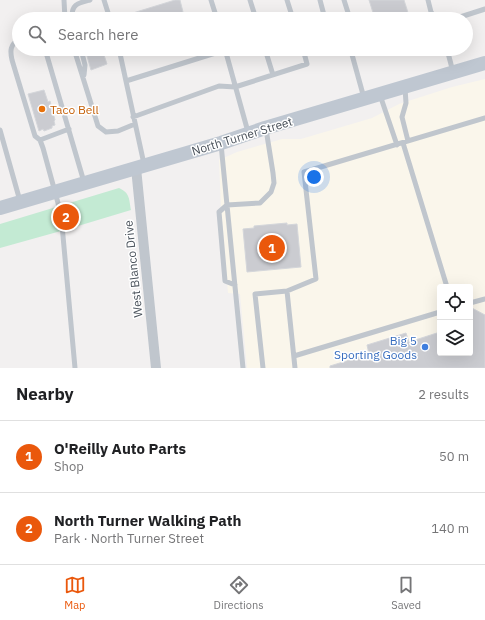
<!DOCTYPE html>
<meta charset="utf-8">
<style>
:root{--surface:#fff;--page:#f6f6f6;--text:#202124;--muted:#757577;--line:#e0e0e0;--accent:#ea580c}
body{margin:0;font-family:"IBM Plex Sans",sans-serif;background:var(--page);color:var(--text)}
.controls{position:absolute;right:12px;bottom:12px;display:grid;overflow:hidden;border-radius:4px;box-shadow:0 4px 16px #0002}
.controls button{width:36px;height:36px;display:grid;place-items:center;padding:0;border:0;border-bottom:1px solid var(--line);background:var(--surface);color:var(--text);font:20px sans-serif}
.you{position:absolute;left:314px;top:177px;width:14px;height:14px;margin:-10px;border:3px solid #fff;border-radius:50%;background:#1a73e8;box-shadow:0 0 0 6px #1a73e833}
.badge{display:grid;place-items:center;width:26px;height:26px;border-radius:50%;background:var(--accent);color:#fff;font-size:13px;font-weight:700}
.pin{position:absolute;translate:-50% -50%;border:2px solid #fff;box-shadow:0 1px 4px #0006}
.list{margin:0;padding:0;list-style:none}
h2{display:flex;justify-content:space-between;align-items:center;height:52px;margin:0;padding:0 16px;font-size:17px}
h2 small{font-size:13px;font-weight:400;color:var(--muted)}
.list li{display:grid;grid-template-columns:26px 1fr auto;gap:12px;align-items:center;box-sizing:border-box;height:72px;padding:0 16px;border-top:1px solid var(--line)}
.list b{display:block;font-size:15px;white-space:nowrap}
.list p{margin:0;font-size:13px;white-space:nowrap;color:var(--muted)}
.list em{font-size:13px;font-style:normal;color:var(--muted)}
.icon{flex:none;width:22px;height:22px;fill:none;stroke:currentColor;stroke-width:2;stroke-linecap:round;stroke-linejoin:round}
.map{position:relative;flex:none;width:485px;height:368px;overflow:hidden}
.search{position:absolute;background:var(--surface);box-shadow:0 4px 16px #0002;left:12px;right:12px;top:12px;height:44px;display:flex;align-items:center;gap:10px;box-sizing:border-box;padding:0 14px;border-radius:22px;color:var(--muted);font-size:15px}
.sheet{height:196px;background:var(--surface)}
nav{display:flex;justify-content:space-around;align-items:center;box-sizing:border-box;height:56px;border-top:1px solid var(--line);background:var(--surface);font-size:11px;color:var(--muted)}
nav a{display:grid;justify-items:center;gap:2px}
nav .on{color:var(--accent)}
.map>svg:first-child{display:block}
.commercial{fill:#faf6eb;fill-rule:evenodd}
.green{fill:#c3ead3}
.building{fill:#cbccd1;stroke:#d4d6da}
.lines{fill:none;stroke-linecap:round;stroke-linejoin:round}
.service{stroke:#c0c6cd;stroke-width:5}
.minor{stroke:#c0c6cd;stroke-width:10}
.secondary{stroke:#bfc7d1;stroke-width:14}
.food-dot{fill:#e8710a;stroke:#fff;stroke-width:1.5}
.shop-dot{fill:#3f7fe0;stroke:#fff;stroke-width:1.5}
.labels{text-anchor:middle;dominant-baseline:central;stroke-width:3;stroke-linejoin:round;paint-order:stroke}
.food-label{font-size:12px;fill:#c56008;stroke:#fff;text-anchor:start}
.street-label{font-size:12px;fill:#4a525b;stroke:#fff}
.shop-label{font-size:12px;fill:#366cbe;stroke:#fff;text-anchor:end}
</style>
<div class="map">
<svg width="485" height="368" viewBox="0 0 485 368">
<rect width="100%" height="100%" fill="#f2f0f0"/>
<path class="commercial" d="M485,79V368H247L240,294L228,293L221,208L219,160L237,152L282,139H301L372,118L399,104L452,87ZM440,287H470V353H440Z"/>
<path class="green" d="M119,188C130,193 129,199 131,210L68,229L0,248V224Z"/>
<path class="building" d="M175,0H180L184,16L173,19H120V17Z
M369,0H404L410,19H375Z
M85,49H102L107,64L91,70Z
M44,90L48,102L50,101L55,120L54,121L55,125L52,126V128L44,131L43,129L39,131L28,94Z
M287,223V225L297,224L301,267L247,272L243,229L254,228V226Z
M470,307L485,315V368H330V366L369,354L367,345L406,333L409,342L440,332V353H470Z"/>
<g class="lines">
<path class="service" d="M64,0L65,19
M104,0L110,19
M211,0L217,19
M250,0L256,19
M287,0L293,19
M320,0L325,19
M344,0L350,19
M428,0L431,12L436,19
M72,19C71,4 78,3 90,0
M454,19L485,9
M19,40C10,44 10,51 12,60L35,136L40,140L43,148L61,214L75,368
M45,49L84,182
M74,49L98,126L106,132L118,131L135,124
M81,49L85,65L84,75
M119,49L144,164
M225,49L248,132
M265,49L273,75
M345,49L351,51L360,49
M352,49L351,51L364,98
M447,49L453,72
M126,81L225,50
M405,88L406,103L402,117L408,141
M380,95L397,145
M133,117L219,86L235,87L307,64L303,49
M0,130L20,201
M40,140L69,129
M403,143L447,287
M221,144L243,368
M235,285L225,281L219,212L227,205L260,203L271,192L274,183L273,173L266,129
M287,291L316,279L304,172L485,118
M470,303L485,299
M294,356L440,312
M263,368L255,294L287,291L295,368"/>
<path class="minor" d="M136,168L156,368"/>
<path class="secondary" d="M0,208L221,143L265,128L485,63"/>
</g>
<circle class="food-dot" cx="42" cy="109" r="4"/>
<circle class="shop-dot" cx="425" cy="347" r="4"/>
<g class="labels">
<g class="food-label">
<text x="50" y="109">Taco Bell</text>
</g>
<g class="street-label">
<text transform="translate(242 136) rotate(-17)">North Turner Street</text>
<text transform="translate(133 269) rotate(-96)">West Blanco Drive</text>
</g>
<g class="shop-label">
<text x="417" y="340">Big 5<tspan x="417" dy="14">Sporting Goods</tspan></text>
</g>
</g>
</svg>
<div class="controls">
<button><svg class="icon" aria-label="locate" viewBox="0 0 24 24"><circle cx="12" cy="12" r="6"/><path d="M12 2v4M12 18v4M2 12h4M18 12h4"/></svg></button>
<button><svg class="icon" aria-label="layers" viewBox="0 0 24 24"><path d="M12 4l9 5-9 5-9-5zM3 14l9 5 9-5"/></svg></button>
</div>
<div class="you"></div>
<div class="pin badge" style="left:272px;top:248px">1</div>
<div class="pin badge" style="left:66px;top:217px">2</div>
<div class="search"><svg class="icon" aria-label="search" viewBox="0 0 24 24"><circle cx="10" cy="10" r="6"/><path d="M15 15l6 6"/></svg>Search here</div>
</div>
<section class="sheet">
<h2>Nearby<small>2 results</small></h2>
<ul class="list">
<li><span class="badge">1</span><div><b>O'Reilly Auto Parts</b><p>Shop</p></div><em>50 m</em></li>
<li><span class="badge">2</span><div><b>North Turner Walking Path</b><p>Park · North Turner Street</p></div><em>140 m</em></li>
</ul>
</section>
<nav>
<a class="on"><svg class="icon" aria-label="map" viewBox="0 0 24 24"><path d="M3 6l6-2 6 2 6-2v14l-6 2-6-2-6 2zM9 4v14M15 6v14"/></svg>Map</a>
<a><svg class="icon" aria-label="directions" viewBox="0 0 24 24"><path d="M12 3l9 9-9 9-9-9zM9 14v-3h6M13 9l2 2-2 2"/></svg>Directions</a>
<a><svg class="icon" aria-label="saved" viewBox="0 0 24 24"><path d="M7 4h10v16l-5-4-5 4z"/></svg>Saved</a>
</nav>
